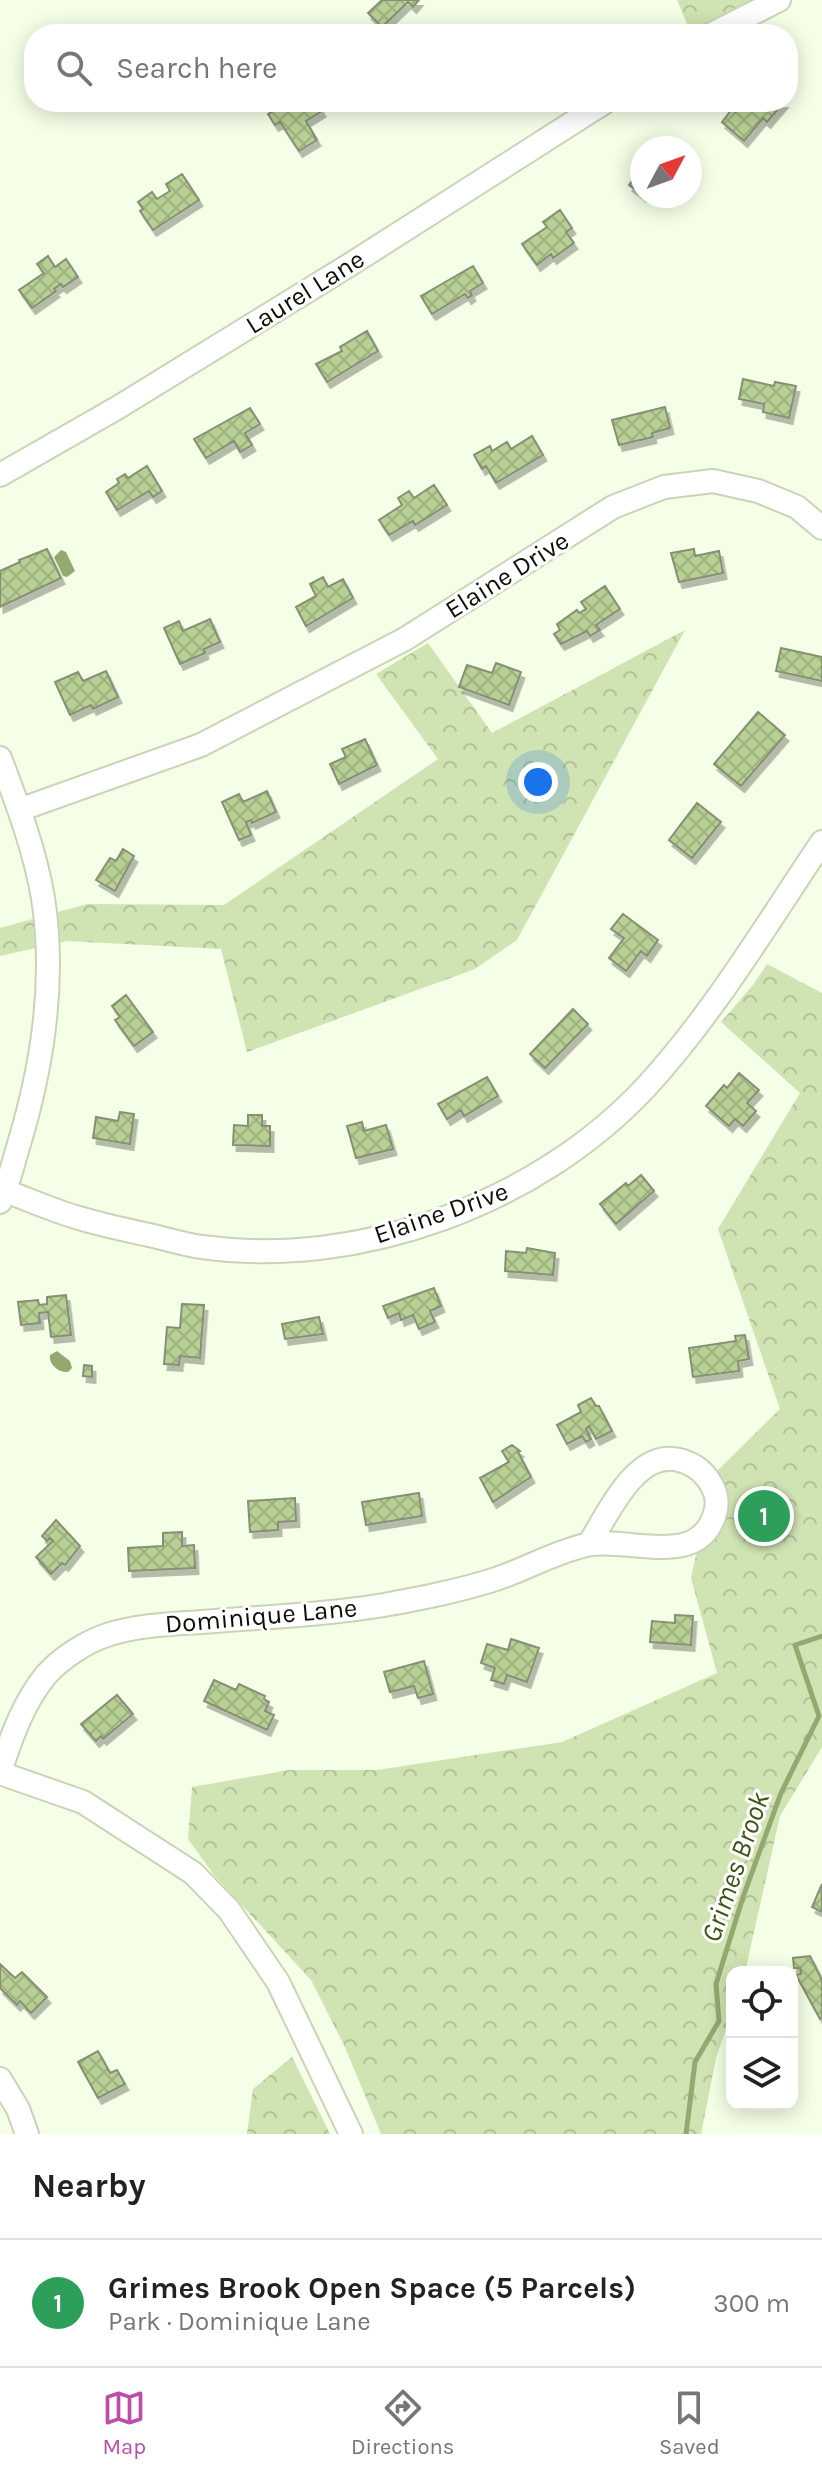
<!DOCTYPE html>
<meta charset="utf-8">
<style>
:root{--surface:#fff;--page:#f2f2f2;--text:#222;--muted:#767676;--line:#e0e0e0;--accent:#be4da9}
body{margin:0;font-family:Karla,sans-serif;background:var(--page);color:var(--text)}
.controls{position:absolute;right:24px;bottom:24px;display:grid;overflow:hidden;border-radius:16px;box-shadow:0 4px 20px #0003}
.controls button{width:72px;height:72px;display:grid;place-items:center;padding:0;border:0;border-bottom:2px solid var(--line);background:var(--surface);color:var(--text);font:40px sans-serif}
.compass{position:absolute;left:630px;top:136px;width:72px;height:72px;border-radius:50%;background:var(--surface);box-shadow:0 4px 20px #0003;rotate:49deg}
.you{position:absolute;left:538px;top:782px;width:28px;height:28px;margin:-20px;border:6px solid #fff;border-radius:50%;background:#1a73e8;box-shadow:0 0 0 12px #1a73e833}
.badge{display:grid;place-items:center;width:52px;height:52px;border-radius:50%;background:var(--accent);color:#fff;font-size:26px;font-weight:700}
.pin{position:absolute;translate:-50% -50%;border:4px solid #fff;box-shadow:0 2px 8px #0006}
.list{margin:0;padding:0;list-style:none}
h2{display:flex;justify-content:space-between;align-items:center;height:104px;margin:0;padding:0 32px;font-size:34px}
h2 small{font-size:26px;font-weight:400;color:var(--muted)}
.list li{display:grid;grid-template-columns:52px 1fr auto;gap:24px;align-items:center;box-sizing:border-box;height:128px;padding:0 32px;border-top:2px solid var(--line)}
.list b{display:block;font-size:30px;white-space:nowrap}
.list p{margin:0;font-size:26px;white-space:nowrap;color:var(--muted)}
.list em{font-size:26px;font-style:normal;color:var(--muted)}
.icon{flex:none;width:44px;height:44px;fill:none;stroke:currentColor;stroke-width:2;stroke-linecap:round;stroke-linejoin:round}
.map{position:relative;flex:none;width:822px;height:2134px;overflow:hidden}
.search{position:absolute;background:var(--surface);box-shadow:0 4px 20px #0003;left:24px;right:24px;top:24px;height:88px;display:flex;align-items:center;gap:20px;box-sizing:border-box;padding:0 28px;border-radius:32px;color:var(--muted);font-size:30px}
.sheet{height:232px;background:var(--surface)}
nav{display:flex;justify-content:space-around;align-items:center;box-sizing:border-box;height:112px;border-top:2px solid var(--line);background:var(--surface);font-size:22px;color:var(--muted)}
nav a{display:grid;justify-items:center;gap:4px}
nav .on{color:var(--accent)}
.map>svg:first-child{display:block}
.forest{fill:url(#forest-crowns)}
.water{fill:#93a96f}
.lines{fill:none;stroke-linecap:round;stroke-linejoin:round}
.stream{stroke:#93a96f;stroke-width:5}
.building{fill:url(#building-cross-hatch);stroke:#859075;stroke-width:2;filter:url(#shadow)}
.minor-casing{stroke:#c9d4b7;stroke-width:26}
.minor{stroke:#fff;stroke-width:22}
.labels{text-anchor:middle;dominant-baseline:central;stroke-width:6;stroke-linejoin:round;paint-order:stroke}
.street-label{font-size:26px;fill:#0c0f06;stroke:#fff}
.water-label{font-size:28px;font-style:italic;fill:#3e5212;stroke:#fff}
</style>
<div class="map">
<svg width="822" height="2134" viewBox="0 0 822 2134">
<defs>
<pattern id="forest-crowns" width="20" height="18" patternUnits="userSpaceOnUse" patternTransform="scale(2)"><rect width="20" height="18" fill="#d0e3b2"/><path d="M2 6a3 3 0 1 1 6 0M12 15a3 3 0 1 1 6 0" fill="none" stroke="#b1c298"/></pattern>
<pattern id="building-cross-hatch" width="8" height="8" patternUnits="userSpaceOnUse" patternTransform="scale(2)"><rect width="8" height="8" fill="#b8d094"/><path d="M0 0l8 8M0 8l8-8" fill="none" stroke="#9db17e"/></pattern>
<filter id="shadow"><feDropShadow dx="3.5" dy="6" stdDeviation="0" flood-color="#0004"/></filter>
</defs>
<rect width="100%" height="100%" fill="#f5ffe7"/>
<path class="forest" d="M677,0H779L712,34H691Z
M685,630L517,940L475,969L247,1052L221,949L67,941L0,956V928L87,904L224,905L438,759L376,674L428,643L492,733Z
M767,964L822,993V1747L780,1816L745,1972H732V2011L716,2058L701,2134H381L344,2045L311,1980L214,1875L188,1839L192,1787L289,1770H377L562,1742L717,1673L691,1578L695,1560L716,1472L780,1409L718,1229L800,1093L721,1022L753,985Z
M292,2057L330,2134H247L253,2089Z"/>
<path class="water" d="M61,550L66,552L75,571L67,577L63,576L54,557Z
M57,1351L70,1361L72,1368L68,1372C59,1373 48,1364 50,1355Z"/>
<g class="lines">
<path class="stream" d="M686,2134L695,2062L719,2021L716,1984L743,1897L781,1793L819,1716L795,1645L822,1636"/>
</g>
<path class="building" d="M382,0H419L413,7L408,2L382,27L368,13Z
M287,102H317L322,111L306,121L317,140L299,151L280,122L275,125L268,114Z
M744,102L758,103L784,102L767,122L763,118L744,141L722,122L732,109L735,112Z
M639,171L642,172V195L629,185Z
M182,174L199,200L153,230L140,211L143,209L138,202L152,192L157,199L170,191L166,184Z
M560,210L572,228L566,232L574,243L553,258L551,254L537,265L522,244L547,227L543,222Z
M48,256L55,267L66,259L78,277L63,287L61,284L54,289L56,291L32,308L19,290L44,273L37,264Z
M473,266L483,283L470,291L472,295L468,298L465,294L432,314L421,296Z
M367,331L378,351L327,382L316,364L342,351L340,347Z
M743,379L774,386L775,382L796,386L789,418L763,412L764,404L739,399Z
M665,407L670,428L652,433L653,437L619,445L612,420Z
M250,408L260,424L245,433L252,445L240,452L234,441L206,458L194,439Z
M532,436L543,455L496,483L486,466L482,469L474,455L490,446L492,451L507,442L511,449Z
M147,466L162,491L153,497L149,491L117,510L106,492L119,483L117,479L125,474L128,478Z
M434,485L447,505L415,525L413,521L389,535L379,520L402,505L398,498L409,491L414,498Z
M47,549L61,578L0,607V571L20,562L19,560Z
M694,549L695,556L719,551L723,573L679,582L671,553Z
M323,577L328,587L343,579L353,598L306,626L296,607L316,596L310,584Z
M605,586L620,609L596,625L600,630L590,636L587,631L561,644L554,634L560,630L557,624L577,610L579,613L586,609L581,602Z
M210,619L220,642L204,649L205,653L180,664L164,628L179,621L183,631Z
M781,648L822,657V681L776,671Z
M496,663L521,672L509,705L459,687L467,665L492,673Z
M106,671L118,697L93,709L91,705L70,715L55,682L78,672L83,681Z
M758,712L785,735L741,786L714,764Z
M365,739L377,765L339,784L330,764L346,757L342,749Z
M267,791L276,812L252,823L251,820L246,822L251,835L239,840L222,802L239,794L243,802Z
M697,803L721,822L692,858L669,840Z
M123,849L134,856L115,891L96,880L110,858L116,861Z
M623,914L658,940L647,956L641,951L626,971L609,958L624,938L611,929Z
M126,995L153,1032L134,1046L115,1020L120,1017L112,1006Z
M573,1009L588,1024L545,1068L530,1054Z
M739,1073L759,1090L747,1103L756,1111L743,1126L735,1119L729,1126L706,1106L724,1085L727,1088Z
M487,1077L498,1096L464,1116L461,1110L447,1119L438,1104Z
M120,1112L134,1114L130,1144L93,1138L96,1117L118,1121Z
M248,1115H262V1126H270V1146L233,1145L234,1125L248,1126Z
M362,1122L364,1131L386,1125L393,1149L356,1158L347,1126Z
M641,1175L654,1191L616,1224L600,1204L626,1183L628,1186Z
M527,1248L555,1253L553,1275L505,1271L506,1251L526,1253Z
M434,1288L441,1306L430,1311L435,1322L419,1329L413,1315L401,1320L399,1313L388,1318L383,1306Z
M66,1295L71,1335L51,1337L48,1312L39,1313L40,1323L21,1325L18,1302L38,1300L39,1305L47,1304V1297Z
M182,1304L204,1305L200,1358L180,1356L179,1365L164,1364L167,1327L180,1328Z
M319,1317L323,1334L285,1339L282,1324Z
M745,1335L749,1359L738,1361L739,1371L693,1377L689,1348L736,1341L735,1336Z
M84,1365L92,1366V1377L83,1376Z
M591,1398L596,1406H599L612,1431L596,1439L589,1426L586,1429L591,1439L586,1442L582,1436L567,1444L557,1425L581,1412L578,1405Z
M512,1445L520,1451L518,1452L531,1477L493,1502L480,1478L509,1462L502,1451Z
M419,1493L422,1516L366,1525L362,1502Z
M295,1498L296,1521L278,1522V1530L250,1532L248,1501Z
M56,1520L80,1546L65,1565L62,1563L51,1574L36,1557L53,1541L50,1538L47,1541L42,1536Z
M182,1532V1546L194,1545L195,1568L129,1571L128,1548L163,1546V1533Z
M675,1615L693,1616L691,1645L650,1642L652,1621L675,1623Z
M511,1639L539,1648L527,1682L507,1675L504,1684L491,1680L495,1668L481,1663L487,1644L508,1650Z
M424,1661L433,1694L418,1698L414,1686L390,1692L384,1672Z
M214,1680L236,1690L239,1684L265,1696L264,1699L269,1702L265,1711L274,1715L267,1730L204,1701Z
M117,1695L133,1714L103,1739L101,1736L96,1741L81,1724Z
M822,1884V1912L812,1907Z
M810,1956L822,1980V2018L820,2019L796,1975L801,1974L800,1968H794L793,1958Z
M0,1964L15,1978L22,1972L47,1997L31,2013L20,2001L17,2005L0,1988Z
M98,2051L110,2073L117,2070L125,2084L98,2098L78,2062Z"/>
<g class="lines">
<g class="minor-casing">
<path id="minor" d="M712,34L779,0
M0,475L117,408L351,264L605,102
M0,758C17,803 35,850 43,898C56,981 43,1064 19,1144C13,1163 9,1183 0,1202
M19,810L201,745L405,639L613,507L664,487L713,481L758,491L797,507L822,528
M5,1191C30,1200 54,1211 79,1218C102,1225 126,1230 149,1235C167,1239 185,1245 202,1247C360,1269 538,1203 646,1087C714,1013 766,925 822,842
M0,1772C11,1738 23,1703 46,1675C61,1658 86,1642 107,1635C137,1625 171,1624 203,1622C263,1617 324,1615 384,1605C421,1598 459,1591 496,1579C526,1569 555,1552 586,1545C625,1536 694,1568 713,1519C717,1510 718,1499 714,1490C707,1474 696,1464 679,1460C636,1449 608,1514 589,1544
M0,1773L83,1802L193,1873L229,1910L278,1982L351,2134
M0,2079L18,2109L27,2134"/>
</g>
<use href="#minor" class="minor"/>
</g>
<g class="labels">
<g class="street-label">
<text transform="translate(305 292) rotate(-32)">Laurel Lane</text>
<text transform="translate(507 575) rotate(-32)">Elaine Drive</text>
<text transform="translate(441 1213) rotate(-19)">Elaine Drive</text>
<text transform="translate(261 1616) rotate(-5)">Dominique Lane</text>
</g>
<g class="water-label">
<text transform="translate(735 1867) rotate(-71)">Grimes Brook</text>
</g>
</g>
</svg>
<div class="controls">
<button><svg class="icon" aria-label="locate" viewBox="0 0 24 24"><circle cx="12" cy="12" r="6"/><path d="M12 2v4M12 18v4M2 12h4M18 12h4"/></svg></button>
<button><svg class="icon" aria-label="layers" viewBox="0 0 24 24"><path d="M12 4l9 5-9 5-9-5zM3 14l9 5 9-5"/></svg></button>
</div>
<svg class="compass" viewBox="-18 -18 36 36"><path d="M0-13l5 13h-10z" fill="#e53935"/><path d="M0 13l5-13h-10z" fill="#767676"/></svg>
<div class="you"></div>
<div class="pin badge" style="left:764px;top:1516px;background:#2e9e5b">1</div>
<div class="search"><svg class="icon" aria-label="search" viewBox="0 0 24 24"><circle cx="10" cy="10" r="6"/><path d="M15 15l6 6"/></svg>Search here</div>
</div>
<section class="sheet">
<h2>Nearby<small></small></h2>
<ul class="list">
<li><span class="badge" style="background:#2e9e5b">1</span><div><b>Grimes Brook Open Space (5 Parcels)</b><p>Park · Dominique Lane</p></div><em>300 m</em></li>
</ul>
</section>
<nav>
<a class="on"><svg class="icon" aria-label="map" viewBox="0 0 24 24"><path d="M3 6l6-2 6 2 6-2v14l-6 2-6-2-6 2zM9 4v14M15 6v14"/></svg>Map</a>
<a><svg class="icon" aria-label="directions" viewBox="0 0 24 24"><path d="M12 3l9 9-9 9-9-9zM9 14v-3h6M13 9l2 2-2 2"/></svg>Directions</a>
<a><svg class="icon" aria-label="saved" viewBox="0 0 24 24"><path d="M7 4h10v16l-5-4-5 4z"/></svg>Saved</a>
</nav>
